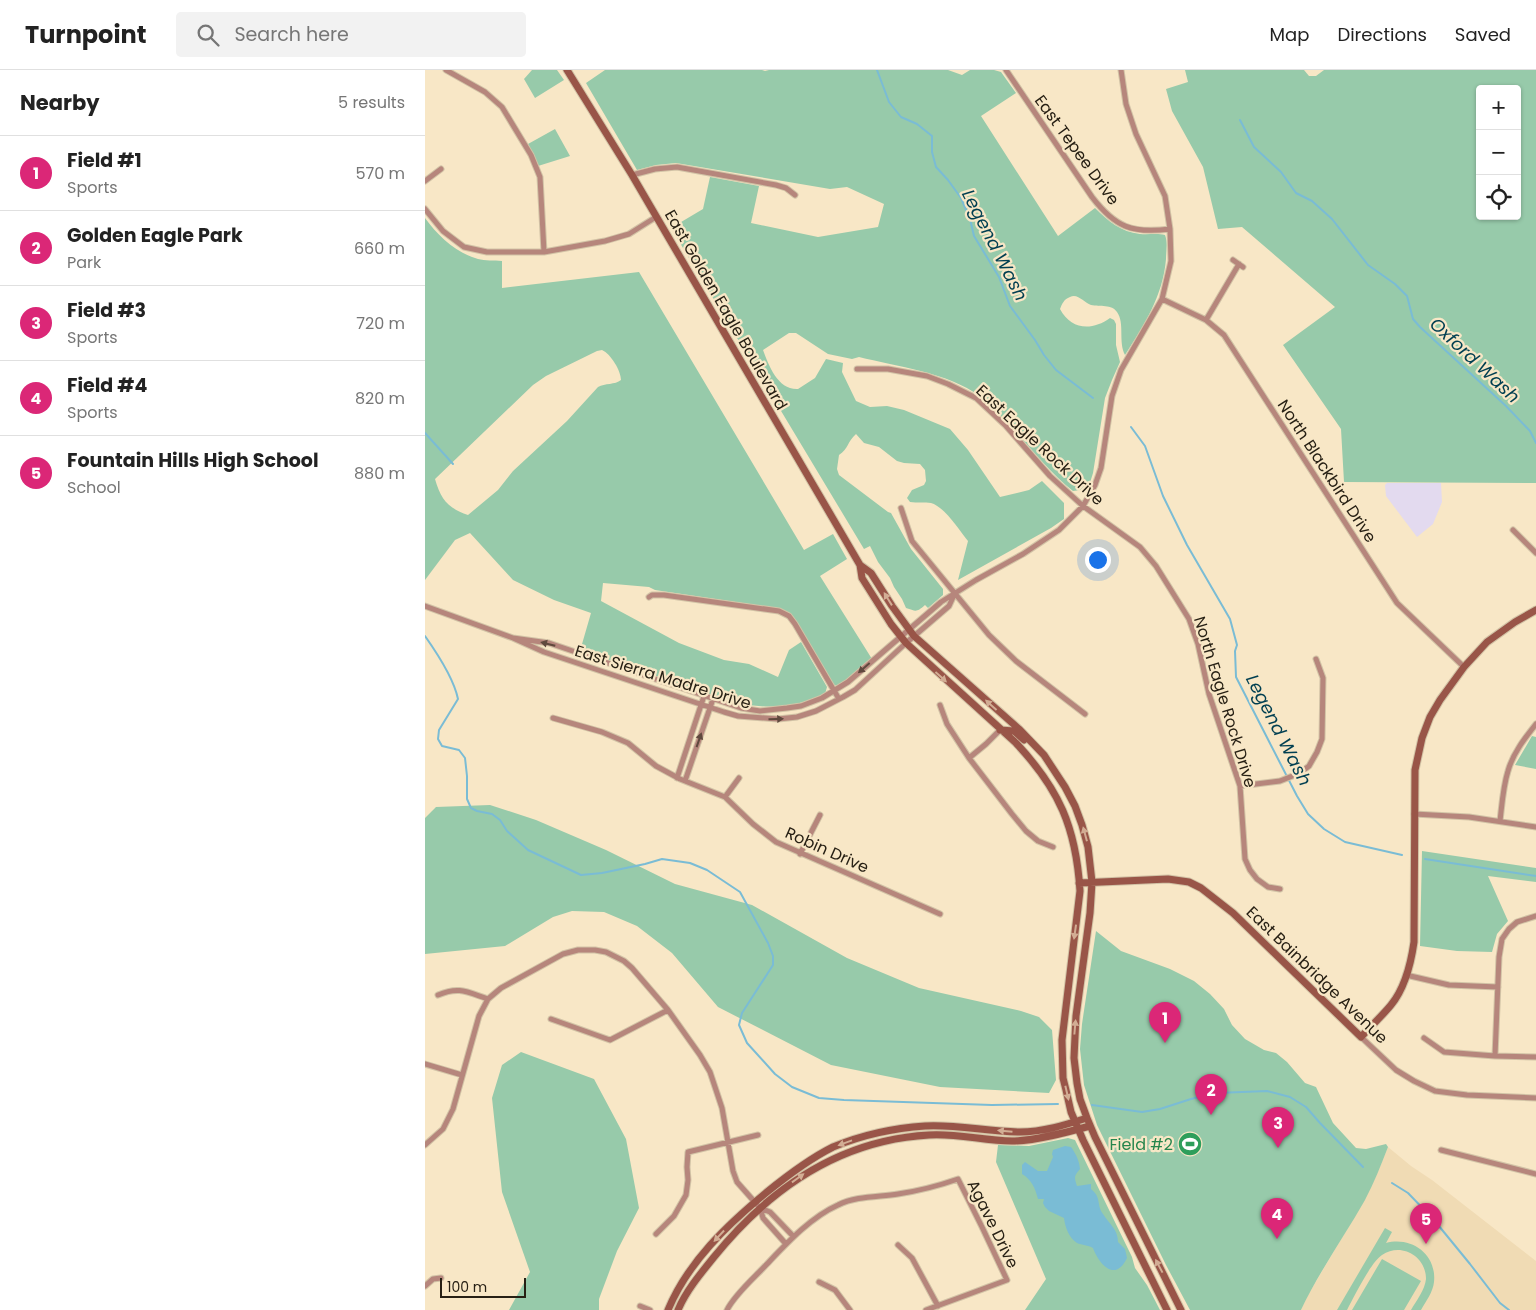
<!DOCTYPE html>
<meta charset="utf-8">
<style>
:root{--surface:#fff;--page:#f2f2f2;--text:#222;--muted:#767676;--line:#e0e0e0;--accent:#db2777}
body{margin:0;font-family:Poppins,sans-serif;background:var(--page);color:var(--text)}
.controls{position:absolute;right:15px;top:15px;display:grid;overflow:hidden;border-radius:5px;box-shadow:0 1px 4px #0004}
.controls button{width:45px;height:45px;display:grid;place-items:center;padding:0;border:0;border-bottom:1px solid var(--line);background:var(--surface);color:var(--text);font:25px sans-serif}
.scale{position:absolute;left:15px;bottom:12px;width:86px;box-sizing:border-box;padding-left:5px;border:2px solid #272014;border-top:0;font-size:14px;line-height:18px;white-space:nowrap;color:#272014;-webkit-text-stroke:4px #f8e7c6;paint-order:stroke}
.you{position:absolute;left:672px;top:489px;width:18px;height:18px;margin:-12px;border:4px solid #fff;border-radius:50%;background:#1a73e8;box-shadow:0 0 0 8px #1a73e833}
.badge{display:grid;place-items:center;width:32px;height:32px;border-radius:50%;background:var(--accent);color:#fff;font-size:16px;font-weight:700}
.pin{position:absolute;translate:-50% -41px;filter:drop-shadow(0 1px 2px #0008)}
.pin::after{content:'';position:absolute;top:26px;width:18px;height:15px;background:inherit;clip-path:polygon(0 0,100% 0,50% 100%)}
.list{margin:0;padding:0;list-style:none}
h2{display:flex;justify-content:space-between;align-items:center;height:65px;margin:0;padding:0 20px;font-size:21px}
h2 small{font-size:16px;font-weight:400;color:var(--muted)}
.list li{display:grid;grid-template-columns:32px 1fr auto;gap:15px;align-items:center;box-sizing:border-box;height:75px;padding:0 20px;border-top:1px solid var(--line)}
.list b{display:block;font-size:19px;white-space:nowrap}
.list p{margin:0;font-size:16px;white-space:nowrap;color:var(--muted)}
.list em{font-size:16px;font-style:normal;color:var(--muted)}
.icon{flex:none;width:28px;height:28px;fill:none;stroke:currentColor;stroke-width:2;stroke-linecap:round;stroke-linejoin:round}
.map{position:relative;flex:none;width:1111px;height:1240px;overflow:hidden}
header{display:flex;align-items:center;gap:30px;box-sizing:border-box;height:70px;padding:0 25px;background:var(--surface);border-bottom:1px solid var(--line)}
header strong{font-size:24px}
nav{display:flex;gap:28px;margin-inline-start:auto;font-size:18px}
.search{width:350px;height:45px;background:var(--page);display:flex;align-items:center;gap:12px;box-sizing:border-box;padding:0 18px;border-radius:5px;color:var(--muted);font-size:19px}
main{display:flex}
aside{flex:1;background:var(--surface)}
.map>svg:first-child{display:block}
.industrial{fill:#e3daef}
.built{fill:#f0dbb4}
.green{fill:#97caaa;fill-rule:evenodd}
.water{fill:#7abcd5}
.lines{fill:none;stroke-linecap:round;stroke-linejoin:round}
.stream{stroke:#7abcd5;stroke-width:2}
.street-casing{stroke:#d2c3a6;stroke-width:7}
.secondary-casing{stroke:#d2c3a6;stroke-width:9}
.street{stroke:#b6867c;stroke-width:5}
.secondary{stroke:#995548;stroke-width:7}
.oneway{fill:#d2ad94}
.oneway2{fill:#60493e}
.labels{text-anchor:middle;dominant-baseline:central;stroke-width:4.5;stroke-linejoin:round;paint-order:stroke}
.street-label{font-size:16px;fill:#272014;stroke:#f8e7c6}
.leisure-label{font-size:16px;fill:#27864d;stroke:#f8e7c6;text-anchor:end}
.water-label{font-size:18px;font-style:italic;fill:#013f51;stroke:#f8e7c6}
</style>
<header>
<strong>Turnpoint</strong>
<div class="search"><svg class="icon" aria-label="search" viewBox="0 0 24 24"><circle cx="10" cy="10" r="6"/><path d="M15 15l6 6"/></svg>Search here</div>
<nav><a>Map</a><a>Directions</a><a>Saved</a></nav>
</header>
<main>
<aside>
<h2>Nearby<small>5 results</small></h2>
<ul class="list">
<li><span class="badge">1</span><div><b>Field #1</b><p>Sports</p></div><em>570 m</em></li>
<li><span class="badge">2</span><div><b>Golden Eagle Park</b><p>Park</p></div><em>660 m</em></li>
<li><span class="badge">3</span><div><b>Field #3</b><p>Sports</p></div><em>720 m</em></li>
<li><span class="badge">4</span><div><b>Field #4</b><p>Sports</p></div><em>820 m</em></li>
<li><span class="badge">5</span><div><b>Fountain Hills High School</b><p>School</p></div><em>880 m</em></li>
</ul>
</aside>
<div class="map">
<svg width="1111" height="1240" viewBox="0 0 1111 1240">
<rect width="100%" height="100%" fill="#f8e7c6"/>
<path class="industrial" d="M962,413H1016L1017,432L1008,454L992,467L961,426L960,415Z"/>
<path class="built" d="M963,1077L986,1096L1007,1110L1111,1191V1240H876L883,1225L940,1129L952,1104Z"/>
<path class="green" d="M107,0H132L139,10L110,28L99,9Z
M180,0H337L340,1L344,0H523L537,5L545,0H569L576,2L591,23L556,46L633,166L670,138C683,151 696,162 715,164C723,165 732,163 740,165C743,173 741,181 741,189C738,226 719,255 700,285C693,272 700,253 692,242C687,234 675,237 666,235C659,233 653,223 645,227C639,229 637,234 635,239C646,260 667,261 685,248L689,250L691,254V275L695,292L687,310L680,328L668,403L663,419L648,421C613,393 589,354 554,326C525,303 470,296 434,287L427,289L403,284L371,263H364L338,280C344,296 353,320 373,319L390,308L401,289L418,293L417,302L431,331L445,337L462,336L479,340L525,359L543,380L575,427L604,420L617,411L639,433V449L626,458L533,510L543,471C534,460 520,437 506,433C500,432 492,433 485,432L482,428L487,420L499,415L501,411L500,400L495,394L479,393L472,391L454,377L439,373L431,364C422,372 424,378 414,385L412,399L414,405L463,442L466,443L486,479L518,519V525L503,538L500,535C491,543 491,541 481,538L477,529L469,517L465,508L453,492L445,476L439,479L246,158L278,139L285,107L334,116L326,153L393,167L453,157L459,134L422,117L405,119L251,93L231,95L212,100L161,13Z
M760,0H879L884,6H891L899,0H1111V413L919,412L916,359L858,275L910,237L817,157L793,159L778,97L747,41L741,19L763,12ZM1055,19H1092V146H1055Z
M130,59L145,86L113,96L103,74Z
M0,148C13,166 31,183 53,189C60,191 69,190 77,191V218L214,202L379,480L408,464L422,489L395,506L447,589L418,613C414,615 412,617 408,614L369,548L360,542L351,538L230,520L224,517L178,513L176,531L254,573L299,590L324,594L353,607L364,580L376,572L402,617L400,624C368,639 340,639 306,632L155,581L166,543L129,530L88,510L45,463L30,470L0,510ZM177,280C186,284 196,301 196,310C190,315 180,313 173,317L142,351L88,401L73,420L43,445C23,438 16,430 10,409L108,315L121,306L172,281Z
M1107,666L1111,667V699L1090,695Z
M65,735L111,750L181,780L250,814L327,835L422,888L494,918L596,941L614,947L627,960L631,1010L624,1023L515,1017L406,995L293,937L247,883L212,856L179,842L147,841L128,847L80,876L0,884V748L11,737Z
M997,781L1111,798V812L1063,806L1083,851L1072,864L1067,882L1032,881L995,876Z
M671,861L696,881L745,899L769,911L785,924L799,939L807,955L820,969L839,980L851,983L862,992L880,1013L891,1017L908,1053L931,1078L941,1079L961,1074L963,1077C956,1095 949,1113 940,1130C919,1167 894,1202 876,1240H765L741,1195L672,1055L659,1015L655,979L657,954Z
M96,982L169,1009L201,1069L214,1138L192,1181L174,1229V1240H84L105,1202L77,1122L67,1028L77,995Z
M643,1068L650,1070L707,1187L710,1198L722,1215L735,1240H600L621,1209L571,1092L573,1075L604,1076Z
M960,1158L967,1162L961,1173C986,1166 1012,1184 1009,1212C1008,1222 1001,1231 996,1240H986C991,1231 1000,1220 1001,1209C1001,1186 976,1172 957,1185C946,1192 929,1227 922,1240H912Z
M957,1189L996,1211L979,1240H927Z"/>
<path class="water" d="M640,1076L646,1077C651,1084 654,1090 655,1099C649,1106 649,1107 652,1116L666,1114V1119C677,1128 671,1134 678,1144C684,1154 693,1159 693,1172L700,1179L702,1188C690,1213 674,1194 668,1178C663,1175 657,1175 652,1173C644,1168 640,1157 639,1148L624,1141L620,1137L618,1133L619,1129H613C610,1118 607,1110 597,1104V1095L600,1092L613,1101H622L628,1087L627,1084L628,1080Z"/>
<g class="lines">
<path class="stream" d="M452,0L464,32L476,47L492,54L507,66V82L511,97L523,110L536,128L545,149L549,166L574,207L585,236L610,270L619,285L631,300L668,328
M815,50L829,77L856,102L871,123L887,131L907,149L943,195L970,214L982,226L988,249L995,257L1081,336L1105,361L1111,373
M706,357L720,376L738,426L762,475L805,549L812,575L810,581L811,607L872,726L883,744L899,759L920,772L977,785
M0,363L28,394
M0,566C12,583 29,609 33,629L14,660L13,669L17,676L34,680L40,688L42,706V729L46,738L52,741L67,744L75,750L82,761L103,780L156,805L177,803L220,794L237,789L265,793L282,800L315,822L343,873L348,886V895L317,943L314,955L322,973L350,1004L367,1017L394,1028L419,1030L567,1035L633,1034
M1000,789L1111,806
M667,1035L717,1042L735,1039L766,1029L792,1023L842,1021L865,1027L881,1037L895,1053L938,1097
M967,1113L983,1123L1009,1150L1045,1194L1075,1233L1084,1240"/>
<g class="street-casing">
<path id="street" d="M21,0L60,22L77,37L106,85L115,107L119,182
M581,0L667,127C690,157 707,164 745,159
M207,105L230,99L252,97L351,115L361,118L370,125
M0,111L16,99
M0,139L18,161L39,177L62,182H119L180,171L204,164L231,147
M808,190L818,197
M737,229L781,250L799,265L972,533L1039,597
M781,250L814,194
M432,299H463L502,306L523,314L551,328L581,356L625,406L658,436L715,477L731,496L764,549L773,574L784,624L815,716L820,789L825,800L832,809L843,817L855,819
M476,438L487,471L564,565L591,591L660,644
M1088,460L1111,483
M224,527L227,525H239L354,541L364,546L370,554L414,629
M0,536L88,568L119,582L299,642L313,646L353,649L372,647L391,641L418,627L430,620L481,573L524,536L529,525
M88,568L124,573L316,638L335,641L362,638L376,636L397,628L423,612L516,532L551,510L598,484L634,460L658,436L670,415L676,398L687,326L696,300L737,229L746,191L745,159L740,126L711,64L701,34L696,0
M515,635L522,654L544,688L587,744L601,761L613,771L628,777
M128,648L177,662L203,673L231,696L255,709L300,727L328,754L351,772L515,844
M544,688L561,674L575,660
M252,708L279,626
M260,711L288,629
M815,716L855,711L875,703L884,696L892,682L897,669L898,608L891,589
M300,727L314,708
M989,744L1044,747L1111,757
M1075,751C1077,734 1078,717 1083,701C1088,683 1100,668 1111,654
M375,784L395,745
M981,905L1024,915L1073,917
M13,925C34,916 42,922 63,929
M126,949L185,970L243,940
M936,967L971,1000L989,1011L1010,1021L1042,1025L1111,1028
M999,968L1019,982L1070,986L1111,987
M1070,986L1074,887L1077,869L1084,859L1092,852L1111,846
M0,994L37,1005
M0,1075L18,1059L28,1039L54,946L63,929L76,918L138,884L153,880H170L181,882L199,891L207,898L243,940L275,985L285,1002L297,1038L308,1101L312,1112L335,1138L338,1148L361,1174
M1016,1080L1111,1104
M335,1138L345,1142L368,1166
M231,1164L249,1146L261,1125L263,1110L262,1097L263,1082L333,1065
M473,1175L487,1188L513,1236
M394,1212L410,1220L425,1240
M0,1216L8,1209L16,1208
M215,1236L225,1240
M302,1240C310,1224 330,1207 342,1194C362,1173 386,1147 413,1135C431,1126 453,1127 473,1124C493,1121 513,1116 533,1109L557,1157L582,1210L501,1240"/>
</g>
<g class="secondary-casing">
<path id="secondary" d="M142,0L207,105L435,495L437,508L466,554L481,573L591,673C634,719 651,757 655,821L637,970L638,1008L641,1020L646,1042L658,1070L742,1240
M435,495L446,503L467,536L489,566L594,659L619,685L640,717L650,736L657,755L663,777L667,812L665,843L651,946L649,988L652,1013L655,1029L662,1048L670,1067L756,1240
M575,660L589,661L599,670
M654,813L743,809L764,812L776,818L808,843L936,967C946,956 957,946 966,935C980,918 986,893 989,872L990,700L997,668L1005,647L1015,630L1039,597L1062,572L1090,552L1111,540
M243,1240C263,1192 302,1155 342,1122C363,1105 384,1089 408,1077C437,1065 469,1058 500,1056C532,1054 563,1062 595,1062C618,1062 640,1055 662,1048
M253,1240C261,1221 276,1203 289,1187C344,1119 414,1070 504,1065C532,1063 559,1071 587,1071C610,1071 643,1062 665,1056"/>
</g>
<use href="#street" class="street"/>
<use href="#secondary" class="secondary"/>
</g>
<defs><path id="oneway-solid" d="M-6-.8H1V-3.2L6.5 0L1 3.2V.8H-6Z" transform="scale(1.25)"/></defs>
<g class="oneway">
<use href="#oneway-solid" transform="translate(463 529) rotate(-122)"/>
<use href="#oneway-solid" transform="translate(516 607) rotate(42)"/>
<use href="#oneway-solid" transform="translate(566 635) rotate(-138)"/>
<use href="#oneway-solid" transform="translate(660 764) rotate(-105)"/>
<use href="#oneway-solid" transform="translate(650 862) rotate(98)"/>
<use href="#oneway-solid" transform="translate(650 957) rotate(-85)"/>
<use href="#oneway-solid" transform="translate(642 1023) rotate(77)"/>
<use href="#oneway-solid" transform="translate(580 1061) rotate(-175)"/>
<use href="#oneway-solid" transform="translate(420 1073) rotate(160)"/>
<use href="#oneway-solid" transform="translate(373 1108) rotate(-36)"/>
<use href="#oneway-solid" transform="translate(294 1166) rotate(133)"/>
<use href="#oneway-solid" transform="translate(734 1196) rotate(-118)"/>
</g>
<g class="oneway2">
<use href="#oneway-solid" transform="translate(123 574) rotate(-166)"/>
<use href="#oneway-solid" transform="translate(439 598) rotate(139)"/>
<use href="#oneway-solid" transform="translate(351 649) rotate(-2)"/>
<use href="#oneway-solid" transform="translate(274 670) rotate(-71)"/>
</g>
<defs>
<g id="stadium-disc" transform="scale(1.25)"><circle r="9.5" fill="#2e9e5b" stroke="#f8e7c6"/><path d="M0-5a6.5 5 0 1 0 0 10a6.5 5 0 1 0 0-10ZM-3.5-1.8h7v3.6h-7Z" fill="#fff"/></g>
</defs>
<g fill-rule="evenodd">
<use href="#stadium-disc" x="765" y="1074"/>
</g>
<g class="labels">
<g class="street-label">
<text transform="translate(652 80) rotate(54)">East Tepee Drive</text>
<text transform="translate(301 240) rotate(60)">East Golden Eagle Boulevard</text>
<text transform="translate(615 375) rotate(43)">East Eagle Rock Drive</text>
<text transform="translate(902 401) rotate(57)">North Blackbird Drive</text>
<text transform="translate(238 607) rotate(17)">East Sierra Madre Drive</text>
<text transform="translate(800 632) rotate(73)">North Eagle Rock Drive</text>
<text transform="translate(402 780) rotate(24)">Robin Drive</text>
<text transform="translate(892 905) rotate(44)">East Bainbridge Avenue</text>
<text transform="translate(568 1154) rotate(64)">Agave Drive</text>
</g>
<g class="leisure-label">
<text x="748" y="1074">Field #2</text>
</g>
<g class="water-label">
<text transform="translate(570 175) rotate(63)">Legend Wash</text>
<text transform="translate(1050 290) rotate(43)">Oxford Wash</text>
<text transform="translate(854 660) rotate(63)">Legend Wash</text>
</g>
</g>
</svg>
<div class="controls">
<button>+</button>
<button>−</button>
<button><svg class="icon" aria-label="locate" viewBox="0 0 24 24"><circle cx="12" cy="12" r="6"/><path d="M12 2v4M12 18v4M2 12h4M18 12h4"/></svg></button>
</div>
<div class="scale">100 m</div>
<div class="you"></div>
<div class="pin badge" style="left:740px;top:973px">1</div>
<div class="pin badge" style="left:786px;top:1045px">2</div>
<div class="pin badge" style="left:853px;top:1078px">3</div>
<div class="pin badge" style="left:852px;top:1169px">4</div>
<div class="pin badge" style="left:1001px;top:1174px">5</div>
</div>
</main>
